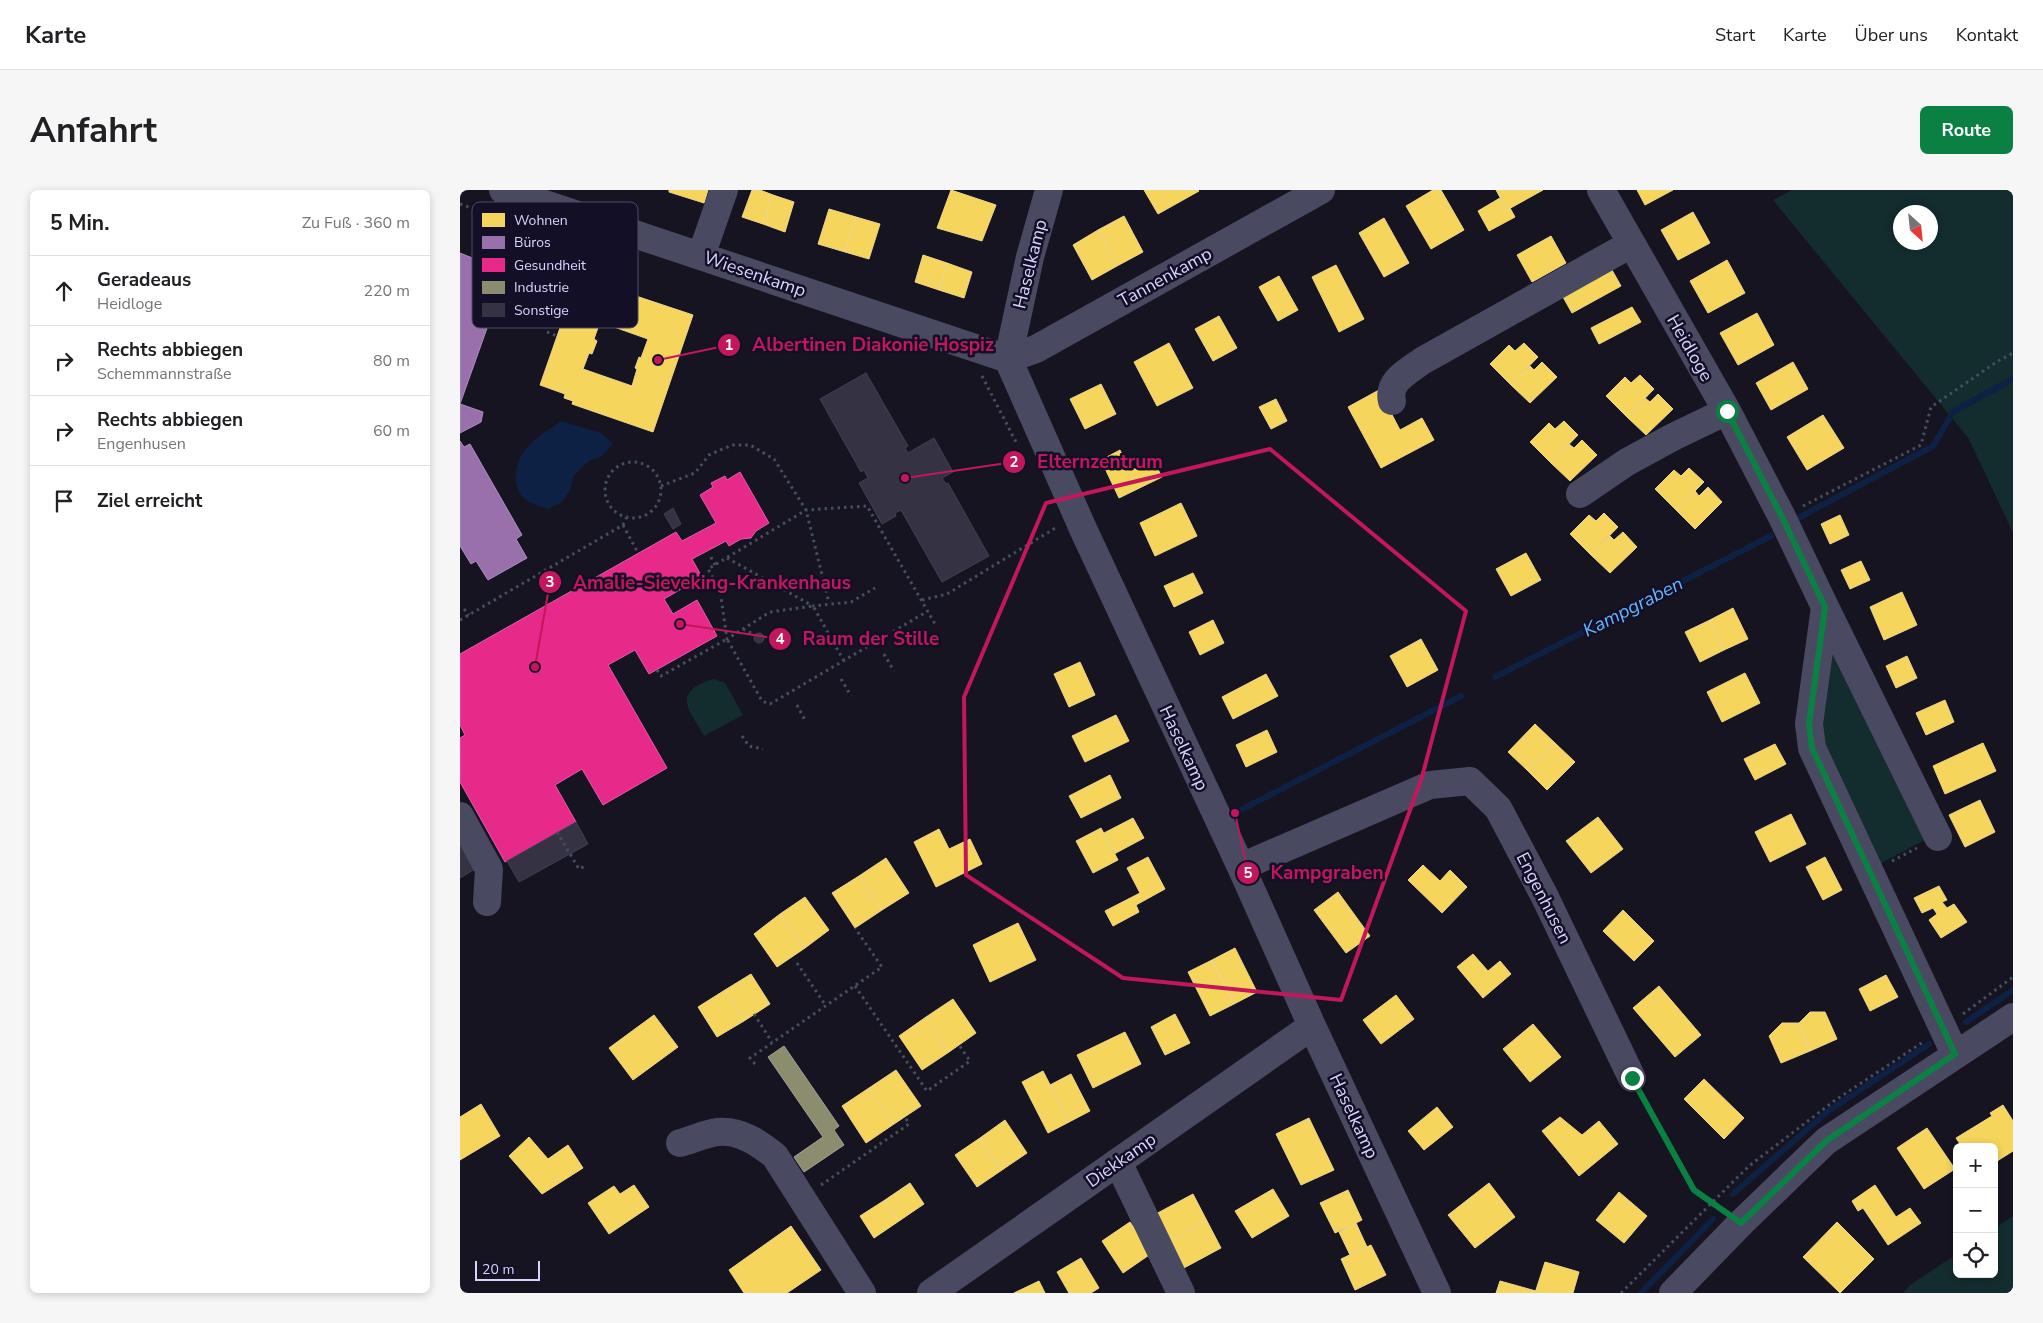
<!DOCTYPE html>
<html lang="de">
<meta charset="utf-8">
<style>
:root{--surface:#fff;--page:#f6f6f6;--text:#202124;--muted:#757577;--line:#e0e0e0;--accent:#0b8043}
body{margin:0;font-family:"Nunito Sans",sans-serif;background:var(--page);color:var(--text)}
.controls{position:absolute;right:15px;bottom:15px;display:grid;overflow:hidden;border-radius:8px;box-shadow:0 2px 8px #0003}
.controls button{width:45px;height:45px;display:grid;place-items:center;padding:0;border:0;border-bottom:1px solid var(--line);background:var(--surface);color:var(--text);font:25px sans-serif}
.compass{position:absolute;left:1433px;top:15px;width:45px;height:45px;border-radius:50%;background:var(--surface);box-shadow:0 2px 8px #0003;rotate:153deg}
.scale{position:absolute;left:15px;bottom:12px;width:65px;box-sizing:border-box;padding-left:5px;border:2px solid #d9d4ff;border-top:0;font-size:14px;line-height:18px;white-space:nowrap;color:#d9d4ff;-webkit-text-stroke:4px #130f26;paint-order:stroke}
.stop{position:absolute;width:15px;height:15px;margin:-11px;border:4px solid #0b8043;border-radius:50%;background:#fff}
.stop.end{background:#0b8043;border-color:#fff;box-shadow:0 1px 5px #0008}
.list{margin:0;padding:0;list-style:none}
h2{display:flex;justify-content:space-between;align-items:center;height:65px;margin:0;padding:0 20px;font-size:21px}
h2 small{font-size:16px;font-weight:400;color:var(--muted)}
.list li{display:grid;grid-template-columns:32px 1fr auto;gap:15px;align-items:center;box-sizing:border-box;height:70px;padding:0 20px;border-top:1px solid var(--line)}
.list b{display:block;font-size:19px;white-space:nowrap}
.list p{margin:0;font-size:16px;white-space:nowrap;color:var(--muted)}
.list em{font-size:16px;font-style:normal;color:var(--muted)}
.icon{flex:none;width:28px;height:28px;fill:none;stroke:currentColor;stroke-width:2;stroke-linecap:round;stroke-linejoin:round}
.map{position:relative;flex:none;width:1553px;height:1103px;overflow:hidden;border-radius:8px}
header{display:flex;align-items:center;gap:30px;box-sizing:border-box;height:70px;padding:0 25px;background:var(--surface);border-bottom:1px solid var(--line)}
header strong{font-size:24px}
nav{display:flex;gap:28px;margin-inline-start:auto;font-size:18px}
.intro{display:flex;align-items:center;justify-content:space-between;box-sizing:border-box;height:120px;padding:0 30px}
h1{margin:0;font-size:35px}
.button{padding:12px 22px;border-radius:8px;background:var(--accent);color:#fff;font-size:18px;font-weight:700}
main{display:flex;gap:30px;padding:0 30px}
aside{flex:1;background:var(--surface);border-radius:8px;box-shadow:0 2px 8px #0003}
.map>svg:first-child{display:block}
.green{fill:#132c2d;fill-rule:evenodd}
.water{fill:#0d2144}
.homes{fill:#f6d55c;stroke:#edd58d;fill-rule:evenodd}
.offices{fill:#9970ab;stroke:#ac8ec4}
.health{fill:#e7298a;stroke:#e35cad}
.industry{fill:#8c8c6e;stroke:#a3a29a}
.lines{fill:none;stroke-linecap:round;stroke-linejoin:round}
.stream{stroke:#0d2144;stroke-width:6}
.building{fill:#343243;stroke:#433f54}
.path{stroke:#44505f;stroke-width:3;stroke-dasharray:2.5 4;stroke-linecap:butt}
.minor{stroke:#4a4962;stroke-width:28}
.route{stroke:#0b8043;stroke-width:6}
.marked{fill:none;stroke:#c2185b;stroke-width:4;stroke-linejoin:round}
.labels{text-anchor:middle;dominant-baseline:central;stroke-width:5;stroke-linejoin:round;paint-order:stroke}
.street-label{font-size:18px;fill:#d9d4ff;stroke:#130f26}
.water-label{font-size:19px;font-style:italic;fill:#62b6ff;stroke:#130f26}
.key{fill:#130f26;stroke:#4e4a67;stroke-width:1}
.key-label{font-size:14px;fill:#d9d4ff}
.leader{fill:none;stroke:#c2185b;stroke-width:2}
.callout-dot{fill:#c2185b;stroke:#130f26;stroke-width:2}
.mark-label{font-size:15px;text-anchor:middle;font-weight:bold;fill:#fff}
.callout-label{font-size:19px;text-anchor:middle;font-weight:bold;fill:#c2185b;stroke:#130f26;stroke-width:5;stroke-linejoin:round;paint-order:stroke}
</style>
<header>
<strong>Karte</strong>
<nav><a>Start</a><a>Karte</a><a>Über uns</a><a>Kontakt</a></nav>
</header>
<div class="intro"><h1>Anfahrt</h1><a class="button">Route</a></div>
<main>
<aside>
<h2>5 Min.<small>Zu Fuß · 360 m</small></h2>
<ul class="list">
<li><svg class="icon" aria-label="ahead" viewBox="0 0 24 24"><path d="M12 20V5M6 11l6-6 6 6"/></svg><div><b>Geradeaus</b><p>Heidloge</p></div><em>220 m</em></li>
<li><svg class="icon" aria-label="right" viewBox="0 0 24 24"><path d="M7 20v-9h11M14 6l5 5-5 5"/></svg><div><b>Rechts abbiegen</b><p>Schemmannstraße</p></div><em>80 m</em></li>
<li><svg class="icon" aria-label="right" viewBox="0 0 24 24"><path d="M7 20v-9h11M14 6l5 5-5 5"/></svg><div><b>Rechts abbiegen</b><p>Engenhusen</p></div><em>60 m</em></li>
<li><svg class="icon" aria-label="arrive" viewBox="0 0 24 24"><path d="M6 21V4h12l-3 4 3 4H6"/></svg><div><b>Ziel erreicht</b></div></li>
</ul>
</aside>
<div class="map">
<svg width="1553" height="1103" viewBox="0 0 1553 1103">
<rect width="100%" height="100%" fill="#161421"/>
<path class="green" d="M1332,0H1553V343L1509,249L1313,10ZM1470,22V52H1440V22Z
M1374,447L1474,645L1416,676L1360,563L1362,535Z
M254,489L265,493L283,525L244,546C228,518 211,502 254,489Z
M1553,1026V1103H1443L1450,1095L1497,1064V1084H1534V1039Z"/>
<path class="water" d="M101,231L141,243L153,254L141,267L130,270L114,285L110,300L102,312L88,319C79,316 67,313 61,305C52,294 56,275 62,264C71,250 88,240 101,231Z"/>
<path class="homes" d="M209,0H248L244,13L209,2Z
M292,0H300L313,5L303,34L282,27Z
M491,0L536,15L522,51L477,38Z
M684,0H738L739,1L698,24Z
M973,0H981L1004,40L971,59L946,16Z
M1036,0H1083L1047,20Z
M1177,0H1213L1185,15Z
M313,5L334,12L325,42L303,34Z
M1040,8L1047,20L1050,18L1055,27L1029,41L1018,21Z
M369,19L396,27L385,62L358,54Z
M1233,22L1250,53L1218,70L1201,40Z
M664,26L683,62L657,76L638,40Z
M396,27L420,34L409,69L385,62Z
M924,28L949,73L924,87L899,43Z
M638,40L657,76L632,90L613,55Z
M1091,46L1106,73L1072,92L1057,65Z
M463,65L487,73L479,100L455,92Z
M1267,70L1285,103L1248,123L1230,91Z
M487,73L512,82L504,108L479,100Z
M876,75L904,129L879,142L852,87Z
M1152,80L1161,96L1112,123L1103,107Z
M819,86L838,120L818,131L799,97Z
M115,95L140,103L141,99L148,101L149,97L233,125L193,242L112,214L113,211L104,208L105,204L80,195ZM140,132L188,149L181,168L179,167L175,178L177,179L172,196L123,179L129,163L132,164L137,151L134,149Z
M1172,117L1181,132L1139,154L1131,138Z
M1297,123L1314,155L1278,175L1260,143Z
M759,126L777,158L753,171L735,139Z
M709,153L733,198L697,216L674,172Z
M1064,153L1078,167L1051,195L1030,174L1049,155L1055,161Z
M1082,172L1097,187L1070,213L1051,195L1070,176L1074,180Z
M1333,172L1348,199L1311,220L1296,193Z
M1180,185L1194,199L1167,227L1146,206L1165,187L1171,193Z
M641,194L656,224L625,239L610,209Z
M919,200L940,240L962,228L974,250L921,278L888,217Z
M1198,204L1213,219L1186,245L1167,227L1185,208L1190,212Z
M816,209L827,231L811,239L799,217Z
M1363,225L1384,258L1347,280L1327,247Z
M1104,231L1118,245L1091,273L1070,252L1089,233L1095,239Z
M1122,250L1137,265L1110,291L1091,273L1109,254L1114,258Z
M660,260L670,281L693,270L702,287L659,308L641,270Z
M1229,278L1244,292L1216,320L1195,299L1214,280L1221,286Z
M1248,297L1262,312L1235,339L1216,320L1235,301L1239,306Z
M721,313L737,346L695,366L680,333Z
M1144,323L1158,337L1131,365L1110,344L1129,325L1136,331Z
M1380,325L1389,345L1370,354L1361,334Z
M1163,342L1177,357L1150,383L1131,365L1150,346L1154,350Z
M1066,363L1081,390L1051,406L1036,379Z
M1401,371L1410,390L1390,399L1381,380Z
M733,383L743,403L714,417L704,396Z
M1442,402L1457,435L1424,450L1410,417Z
M1273,418L1288,449L1264,460L1250,430Z
M753,430L764,453L740,465L729,442Z
M1250,430L1264,460L1240,472L1225,442Z
M961,449L978,480L947,497L930,466Z
M1447,466L1457,488L1436,498L1426,476Z
M620,472L635,505L609,517L594,484Z
M1285,483L1300,513L1262,532L1247,502Z
M806,484L818,506L773,529L762,507Z
M1485,510L1494,532L1466,545L1456,523Z
M656,525L669,551L625,572L612,546Z
M1075,534L1095,553L1067,580L1048,562Z
M807,540L817,562L786,577L776,555Z
M1095,553L1115,572L1087,600L1067,580Z
M1523,553L1536,581L1485,604L1473,576Z
M1315,554L1326,574L1295,590L1284,569Z
M650,585L661,608L621,628L609,606Z
M1520,610L1535,642L1505,657L1489,625Z
M1331,624L1346,654L1310,672L1295,642Z
M1138,627L1163,659L1131,683L1106,651Z
M673,628L684,648L654,664L644,643Z
M641,638L658,670L633,683L616,651Z
M479,639L489,659L510,649L522,674L476,697L454,652Z
M688,667L705,699L676,715L679,722L653,736L645,721L680,703L667,678Z
M1365,667L1382,700L1363,710L1346,677Z
M426,668L449,703L422,720L399,686Z
M963,675L980,691L990,680L1007,697L982,723L948,690Z
M399,686L422,720L395,738L372,703Z
M1479,696L1487,710L1482,712L1487,718L1494,714L1507,732L1481,748L1469,730L1477,724L1473,718L1462,723L1454,708Z
M878,702L910,746L886,763L854,720Z
M345,707L369,740L345,758L320,724Z
M1163,720L1194,751L1174,771L1143,741Z
M320,724L345,758L317,777L294,744Z
M558,733L576,770L530,792L513,755Z
M775,758L797,802L774,814L752,770Z
M1013,764L1028,781L1040,771L1051,784L1023,808L997,777Z
M752,770L774,814L750,826L728,782Z
M291,784L310,814L284,831L265,800Z
M1426,785L1438,807L1410,821L1399,799Z
M1199,796L1241,845L1215,867L1173,818Z
M265,800L284,831L257,847L238,817Z
M936,805L954,829L921,854L903,830Z
M493,809L516,843L489,862L466,827Z
M1350,822H1365L1377,849L1350,861L1339,833Z
M715,824L730,853L705,865L691,837Z
M194,825L218,857L173,890L149,858Z
M466,827L489,862L462,880L439,846Z
M1322,833H1339L1350,861L1321,873L1309,846Z
M1073,834L1101,867L1070,892L1043,859Z
M665,842L681,874L633,898L617,865Z
M436,880L461,916L434,934L409,898Z
M583,881L609,932L588,943L562,892Z
M611,884L630,921L609,932L590,895Z
M1244,889L1284,928L1264,949L1224,909Z
M409,898L434,934L406,953L382,916Z
M21,914L40,946L0,970V927Z
M1543,915L1553,931V961L1534,973V957H1520L1519,955L1516,957H1502L1496,948L1532,926L1530,923Z
M977,917L993,937L964,960L948,941Z
M1100,927L1122,945L1139,931L1158,954L1119,986L1082,941Z
M849,928L874,980L841,995L816,944Z
M545,930L567,963L542,980L520,948Z
M1467,938L1495,979L1464,999L1437,958Z
M69,947L88,969L108,955L123,978L82,1004L49,966Z
M520,948L542,980L517,997L495,965Z
M450,993L464,1014L439,1031L425,1010Z
M1029,993L1055,1027L1015,1058L988,1025Z
M174,995L189,1017L149,1044L128,1013L154,996L160,1004Z
M1415,995L1436,1027L1450,1018L1461,1033L1428,1055L1403,1018L1398,1021L1392,1011Z
M813,999L829,1026L792,1048L775,1021Z
M888,1000L902,1030L875,1043L860,1013Z
M1159,1002L1187,1026L1164,1053L1136,1030Z
M733,1004L747,1031L708,1052L694,1025Z
M425,1010L439,1031L414,1048L400,1026Z
M747,1031L761,1058L722,1079L708,1052Z
M670,1032L692,1063L663,1083L642,1051Z
M1377,1032L1414,1069L1380,1103L1343,1067Z
M896,1033L907,1057L890,1065L879,1042Z
M331,1036L361,1080L327,1103H284L269,1080Z
M911,1055L926,1085L895,1100L881,1069Z
M621,1068L639,1098L631,1103H609L597,1082Z
M1085,1072L1119,1082L1113,1103H1075Z
M579,1091L585,1103H554Z
M1040,1091L1076,1101L1075,1103H1036Z"/>
<path class="offices" d="M0,63L47,82L0,214L23,222L21,232L0,243Z
M0,251L4,257L10,254L62,345L56,349L67,368L28,390L16,371L11,374L0,356Z"/>
<path class="health" d="M280,282L309,333L296,341L291,348L281,349L269,356L266,351L232,369L242,387L204,409L213,424L237,410L257,446L189,484L175,460L148,475L207,578L143,615L122,579L95,595L116,632L45,672L0,592V548L5,545L0,535V464L216,342L222,351L256,333L240,305L253,297L251,293L265,286L267,290Z"/>
<path class="industry" d="M324,856L379,936L374,940L384,955L344,982L334,967L363,947L308,867Z"/>
<g class="lines">
<path class="stream" d="M1340,327L1473,256L1494,221L1553,189
M1035,487L1311,346
M775,623L1001,506
M1506,832L1553,800
M1273,1004L1367,922L1469,854
M1181,1103L1253,1029"/>
</g>
<path class="building" d="M406,183L448,256L445,258L448,263L474,248L493,282L482,288L486,294L488,293L529,366L482,392L441,320L435,323L436,326L422,334L399,293L408,288L404,280L401,282L360,209Z
M213,318L221,334L213,339L204,324Z
M294 448a5 5 0 1 1 10 0a5 5 0 1 1-10 0Z
M116,632L128,654L59,692L47,671Z
M0,640L20,676L0,688Z"/>
<g class="lines">
<path class="path" d="M0,14L78,40
M87,142L97,146
M522,186L556,252
M145 300a28 28 0 1 1 56 0a28 28 0 1 1-56 0Z
M201,296L235,283L249,265L272,255H290L314,269L346,320L369,413
M1343,316L1461,255L1471,217L1538,171L1553,163
M163,335L178,363
M251,367L255,375
M267,368L353,416L391,412L415,398
M462,410L487,404L597,337
M4,419L9,425
M0,430L163,335L166,328
M283,439L295,445
M424,464L434,481
M384,471L353,416L310,422L267,449L260,400L248,379L346,320L407,316L475,434
M197,480L201,486L267,449L302,511L310,514L468,421
M381,489L391,506
M337,515L346,532
M282,546L289,556L303,559
M97,642L119,679L127,675
M1432,671L1457,658
M337,773L366,816
M395,796L467,901L510,871L499,855
M294,824L312,852
M1503,824L1553,787
M295,874L290,868L422,777L395,738
M1182,908L1233,1000L1261,1019
M361,995L449,934L445,927
M1161,1103L1289,976L1374,911L1463,852"/>
<path class="minor" d="M43,0L548,169
M589,0L570,67L548,169L624,341L781,677L852,836L977,1103
M1141,0L1267,221L1322,327L1365,417L1349,534L1352,558L1495,864
M241,66L264,0
M548,169L576,159L861,0
M932,211C927,191 949,181 962,171L1171,54
M1120,304L1167,272L1213,247L1267,221
M1365,417L1478,647
M0,626L29,679L27,712
M781,677L970,595L1010,591L1038,618L1084,705L1172,888
M220,953C232,950 246,943 258,942C280,940 299,953 315,966L402,1103
M658,972L721,1103
M471,1103L852,836
M1213,1103L1281,1033L1366,951L1553,827"/>
</g>
<g class="lines">
<path class="route" d="M1172,888L1234,1000L1281,1033L1366,951L1495,864L1352,558L1349,534L1365,417L1322,327L1267,221"/>
</g>
<path class="marked" d="M810,259L1006,421L962,587L881,810L663,788L506,685L504,507L586,313Z"/>
<g class="labels">
<g class="street-label">
<text transform="translate(570 74) rotate(-76)">Haselkamp</text>
<text transform="translate(295 84) rotate(19)">Wiesenkamp</text>
<text transform="translate(705 87) rotate(-29)">Tannenkamp</text>
<text transform="translate(1230 158) rotate(60)">Heidloge</text>
<text transform="translate(724 558) rotate(65)">Haselkamp</text>
<text transform="translate(1084 708) rotate(63)">Engenhusen</text>
<text transform="translate(894 926) rotate(65)">Haselkamp</text>
<text transform="translate(661 970) rotate(-35)">Diekkamp</text>
</g>
<g class="water-label">
<text transform="translate(1173 417) rotate(-27)">Kampgraben</text>
</g>
</g>
<rect x="12" y="12" width="166" height="126" rx="8" class="key"/>
<rect x="22" y="23" width="23" height="14" fill="#f6d55c"/>
<rect x="22" y="46" width="23" height="13" fill="#9970ab"/>
<rect x="22" y="68" width="23" height="14" fill="#e7298a"/>
<rect x="22" y="91" width="23" height="13" fill="#8c8c6e"/>
<rect x="22" y="113" width="23" height="14" fill="#343243"/>
<g class="key-label">
<text x="54" y="35">Wohnen</text>
<text x="54" y="57">Büros</text>
<text x="54" y="80">Gesundheit</text>
<text x="54" y="102">Industrie</text>
<text x="54" y="125">Sonstige</text>
</g>
<path class="leader" d="M198 170L269 155M445 288L554 272M75 477L90 392M220 434L320 449M775 623L788 683"/>
<g class="callout-dot">
<circle cx="198" cy="170" r="5"/>
<circle cx="445" cy="288" r="5"/>
<circle cx="75" cy="477" r="5"/>
<circle cx="220" cy="434" r="5"/>
<circle cx="775" cy="623" r="5"/>
<circle cx="269" cy="155" r="12"/>
<circle cx="554" cy="272" r="12"/>
<circle cx="90" cy="392" r="12"/>
<circle cx="320" cy="449" r="12"/>
<circle cx="788" cy="683" r="12"/>
</g>
<g class="mark-label">
<text x="269" y="160">1</text>
<text x="554" y="277">2</text>
<text x="90" y="397">3</text>
<text x="320" y="454">4</text>
<text x="788" y="688">5</text>
</g>
<g class="callout-label">
<text x="413" y="161">Albertinen Diakonie Hospiz</text>
<text x="640" y="278">Elternzentrum</text>
<text x="252" y="399">Amalie-Sieveking-Krankenhaus</text>
<text x="411" y="455">Raum der Stille</text>
<text x="867" y="689">Kampgraben</text>
</g>
</svg>
<div class="controls">
<button>+</button>
<button>−</button>
<button><svg class="icon" aria-label="locate" viewBox="0 0 24 24"><circle cx="12" cy="12" r="6"/><path d="M12 2v4M12 18v4M2 12h4M18 12h4"/></svg></button>
</div>
<svg class="compass" viewBox="-18 -18 36 36"><path d="M0-13l5 13h-10z" fill="#e53935"/><path d="M0 13l5-13h-10z" fill="#757577"/></svg>
<div class="scale">20 m</div>
<div class="stop" style="left:1267px;top:221px"></div>
<div class="stop end" style="left:1172px;top:888px"></div>
</div>
</main>
